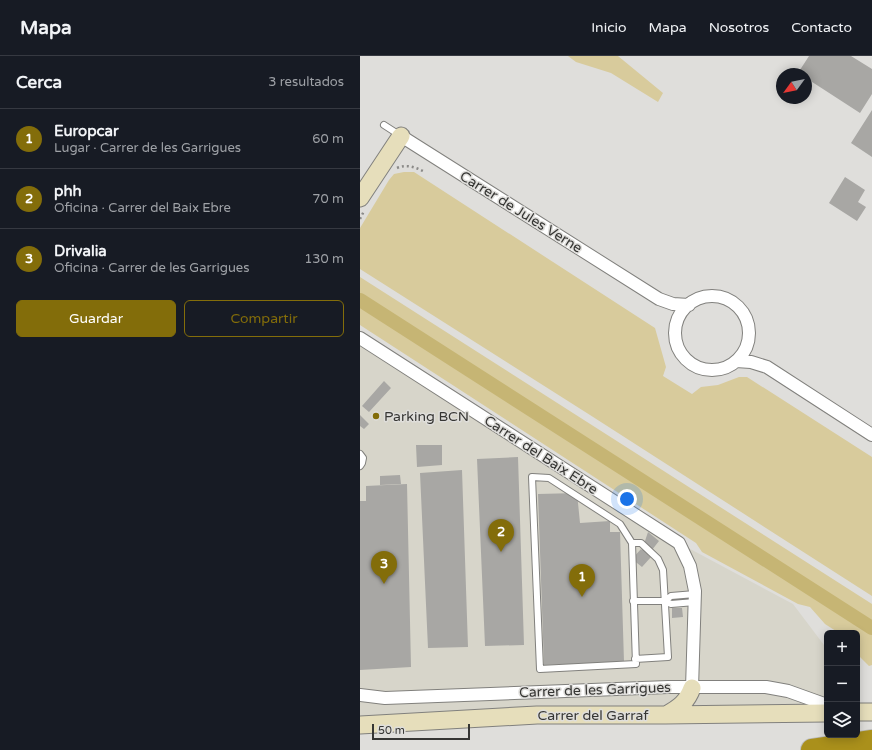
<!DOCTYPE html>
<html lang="es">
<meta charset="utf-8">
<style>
:root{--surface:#171b24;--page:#242831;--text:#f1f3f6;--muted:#9ea1a6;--line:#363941;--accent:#836d0a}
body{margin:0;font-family:"Varela Round",sans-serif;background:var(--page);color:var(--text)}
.controls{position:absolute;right:12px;bottom:12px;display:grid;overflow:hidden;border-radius:6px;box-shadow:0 2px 10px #0003}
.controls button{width:36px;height:36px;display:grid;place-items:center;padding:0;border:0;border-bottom:1px solid var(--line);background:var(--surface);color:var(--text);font:20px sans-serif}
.compass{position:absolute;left:416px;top:12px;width:36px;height:36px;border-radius:50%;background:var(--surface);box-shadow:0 2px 10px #0003;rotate:237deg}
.scale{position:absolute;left:12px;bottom:10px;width:98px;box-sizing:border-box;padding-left:4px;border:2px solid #363634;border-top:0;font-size:11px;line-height:14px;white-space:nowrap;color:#363634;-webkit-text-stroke:3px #dfdedb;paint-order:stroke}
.you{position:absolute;left:267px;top:443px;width:14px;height:14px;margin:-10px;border:3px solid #fff;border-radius:50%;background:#1a73e8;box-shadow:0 0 0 6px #1a73e833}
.badge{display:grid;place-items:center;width:26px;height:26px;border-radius:50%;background:var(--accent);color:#fff;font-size:13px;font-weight:700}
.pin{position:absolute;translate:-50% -33px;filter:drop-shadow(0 1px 2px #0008)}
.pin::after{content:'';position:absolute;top:21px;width:14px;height:12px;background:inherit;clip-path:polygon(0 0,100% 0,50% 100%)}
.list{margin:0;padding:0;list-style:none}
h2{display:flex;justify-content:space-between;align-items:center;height:52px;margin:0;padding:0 16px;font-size:17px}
h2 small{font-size:13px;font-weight:400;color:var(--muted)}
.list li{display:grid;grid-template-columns:26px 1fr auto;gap:12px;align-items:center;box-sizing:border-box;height:60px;padding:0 16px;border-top:1px solid var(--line)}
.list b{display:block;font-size:15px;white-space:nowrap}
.list p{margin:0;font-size:13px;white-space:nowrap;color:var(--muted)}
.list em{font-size:13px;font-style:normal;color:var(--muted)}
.actions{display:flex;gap:8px;padding:12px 16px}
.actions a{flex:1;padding:9px 0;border:1px solid var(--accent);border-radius:6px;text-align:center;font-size:14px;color:var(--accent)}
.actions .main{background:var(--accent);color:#fff}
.icon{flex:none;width:22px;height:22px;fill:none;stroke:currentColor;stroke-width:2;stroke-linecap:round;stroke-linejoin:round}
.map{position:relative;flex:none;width:512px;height:694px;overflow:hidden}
header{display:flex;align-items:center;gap:24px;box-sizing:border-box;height:56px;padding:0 20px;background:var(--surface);border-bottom:1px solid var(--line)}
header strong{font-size:19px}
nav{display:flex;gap:22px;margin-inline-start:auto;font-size:14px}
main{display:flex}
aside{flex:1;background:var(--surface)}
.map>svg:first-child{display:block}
.built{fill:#d7d5ca}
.green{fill:#d8cb9c}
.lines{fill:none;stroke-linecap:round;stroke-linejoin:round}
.canal{stroke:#c6b574;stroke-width:14}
.building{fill:#a8a7a4}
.lane-casing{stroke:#81807d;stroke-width:8}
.street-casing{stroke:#81807d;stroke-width:14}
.secondary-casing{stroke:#81807d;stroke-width:19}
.highway-casing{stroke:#bbbbba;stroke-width:24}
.path{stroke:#8b8a88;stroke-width:2.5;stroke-dasharray:2 3;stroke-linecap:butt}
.lane{stroke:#fff;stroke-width:6}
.street{stroke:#fff;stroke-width:12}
.secondary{stroke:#e6debb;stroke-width:17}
.highway{stroke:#aa901b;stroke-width:22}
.poi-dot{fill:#836d0a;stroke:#dfdedb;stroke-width:1.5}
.labels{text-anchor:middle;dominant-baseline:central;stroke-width:3;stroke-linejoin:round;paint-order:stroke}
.street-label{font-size:14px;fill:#363634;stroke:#dfdedb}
.poi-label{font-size:14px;fill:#363634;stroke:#dfdedb;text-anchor:start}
</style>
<header>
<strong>Mapa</strong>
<nav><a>Inicio</a><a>Mapa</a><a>Nosotros</a><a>Contacto</a></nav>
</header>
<main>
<aside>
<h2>Cerca<small>3 resultados</small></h2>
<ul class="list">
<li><span class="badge">1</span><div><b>Europcar</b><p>Lugar · Carrer de les Garrigues</p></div><em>60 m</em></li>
<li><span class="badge">2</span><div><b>phh</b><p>Oficina · Carrer del Baix Ebre</p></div><em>70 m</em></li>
<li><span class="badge">3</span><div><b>Drivalia</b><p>Oficina · Carrer de les Garrigues</p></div><em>130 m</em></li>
</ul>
<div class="actions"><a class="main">Guardar</a><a>Compartir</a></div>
</aside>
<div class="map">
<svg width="512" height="694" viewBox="0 0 512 694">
<rect width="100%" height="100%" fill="#dfdedb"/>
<path class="built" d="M0,282L319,487L433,548L467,593V657L0,671Z"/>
<path class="green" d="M208,0H258L303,37L298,46L251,17L216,6Z
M44,116H54L295,272L306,311L303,320L332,338L341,331L358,329L379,321H387L512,401V540L230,359L0,213V172L29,124L34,118Z
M0,221L512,548V609L509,610L497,598V577H479L465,568L450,551L438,548L342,496L336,487L0,269Z"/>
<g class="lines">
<path class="canal" d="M0,244L512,572"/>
</g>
<path class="building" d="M449,0H491L512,13V38L500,57L446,22V18L438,17Z
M512,54V101L491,87Z
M485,121L505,134L498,146L506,151L497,165L469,147Z
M24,325L31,332L9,356L2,350Z
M0,359L9,368L4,373L0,370Z
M56,389H82V409L57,411Z
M158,401L164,589L125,590L117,403Z
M102,414L108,591L68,592L60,417Z
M40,419L41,428L20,429V420Z
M47,428L51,611L0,614V445H6V430Z
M217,437L220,467L250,465V476H260L264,606L184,609L178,438Z
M288,476L299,485L288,499L291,501L282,511L272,503L281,493L282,494Z
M312,552H322L323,561L312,562Z"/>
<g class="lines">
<g class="lane-casing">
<path id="lane" d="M24,69L41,80
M0,398L3,402L2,407L0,410
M172,421L189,422L260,468L272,487L276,608L180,613Z
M272,487H281L298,503L303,514L308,601L275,603
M273,545H305L311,548L335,546
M305,545L311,540L335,538"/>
</g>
<g class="street-casing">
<path id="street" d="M41,80L299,243L313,248L329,249
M315 277a37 37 0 1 1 74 0a37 37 0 1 1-74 0Z
M0,282L319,487L330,510L335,535L332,632
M376,305L391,306L407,311L512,379
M0,639L25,642L308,631H406L428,635L467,649"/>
</g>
<g class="secondary-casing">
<path id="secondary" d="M0,142L41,80
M497,656H512
M306,659C319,652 327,646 332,632
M0,669L177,659H305L467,657"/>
</g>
<g class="highway-casing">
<path id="highway" d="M452,694L512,685"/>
</g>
<path class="path" d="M37,112C47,108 55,111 65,116
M0,163L4,155"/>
<use href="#lane" class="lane"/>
<use href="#street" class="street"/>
<use href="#secondary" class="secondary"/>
<use href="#highway" class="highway"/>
</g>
<circle class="poi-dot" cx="16" cy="360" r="4"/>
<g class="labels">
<g class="street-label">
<text transform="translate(161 156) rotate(32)">Carrer de Jules Verne</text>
<text transform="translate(181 399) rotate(33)">Carrer del Baix Ebre</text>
<text transform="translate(235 634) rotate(-2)">Carrer de les Garrigues</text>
<text x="233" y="659">Carrer del Garraf</text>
</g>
<g class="poi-label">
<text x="24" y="360">Parking BCN</text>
</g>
</g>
</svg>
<div class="controls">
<button>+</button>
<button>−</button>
<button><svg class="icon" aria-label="layers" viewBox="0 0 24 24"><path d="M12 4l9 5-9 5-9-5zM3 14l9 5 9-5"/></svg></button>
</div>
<svg class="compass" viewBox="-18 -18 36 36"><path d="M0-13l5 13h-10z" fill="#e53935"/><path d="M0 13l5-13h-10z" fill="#9ea1a6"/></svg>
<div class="scale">50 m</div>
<div class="you"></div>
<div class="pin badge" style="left:222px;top:541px">1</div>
<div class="pin badge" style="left:141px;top:496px">2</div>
<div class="pin badge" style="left:24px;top:528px">3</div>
</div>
</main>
